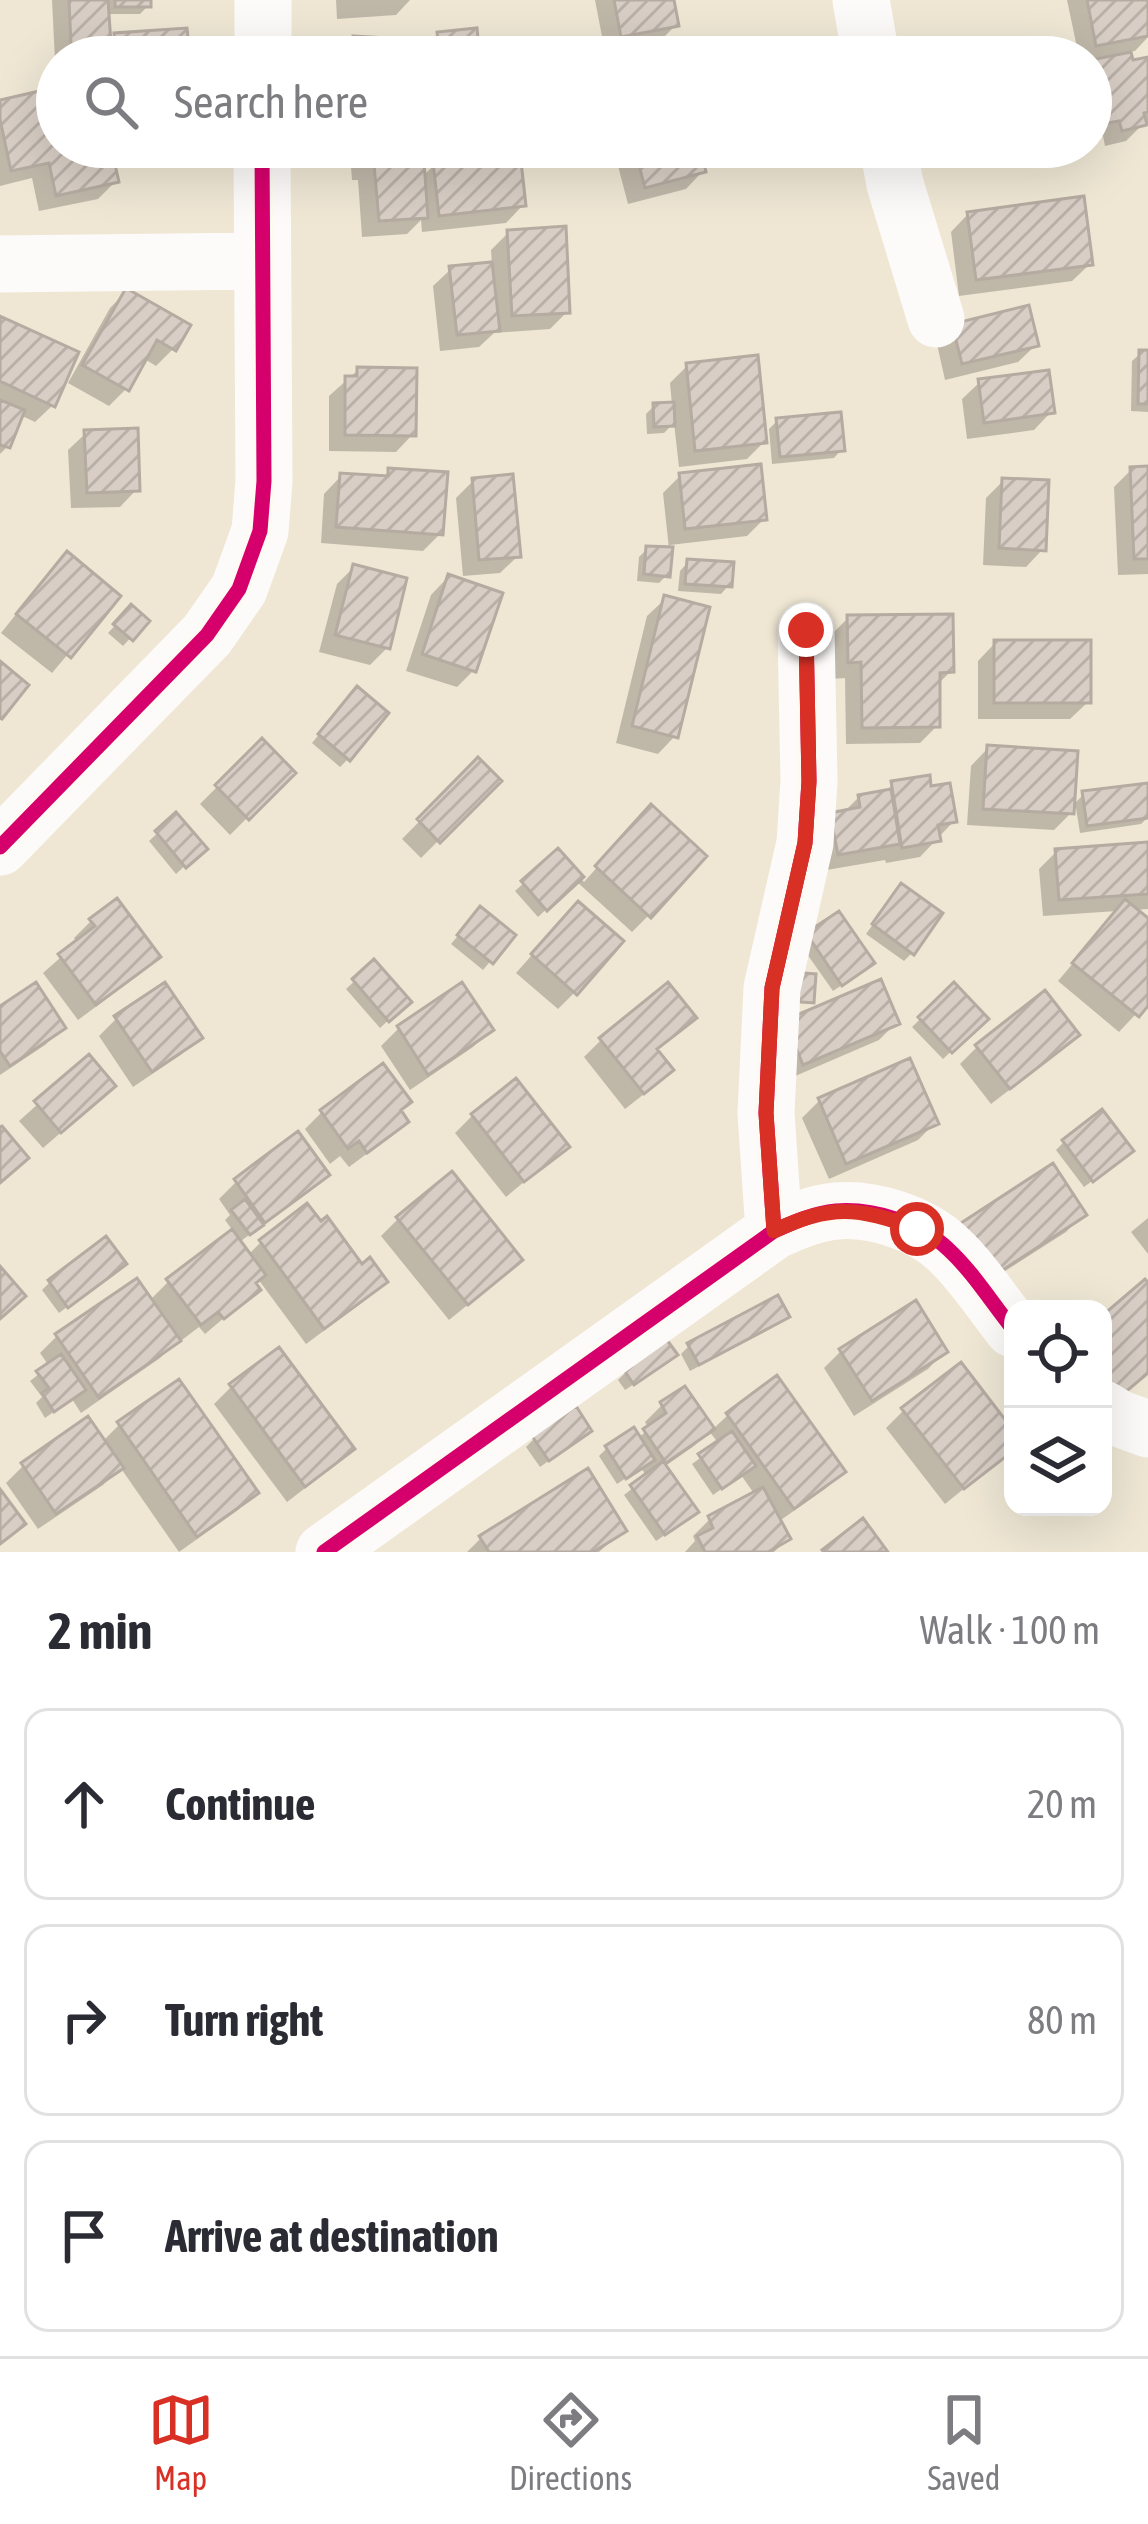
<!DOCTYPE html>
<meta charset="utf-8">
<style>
:root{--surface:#fff;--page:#f2f2f3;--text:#2b2b33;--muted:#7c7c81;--line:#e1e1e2;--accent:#d93025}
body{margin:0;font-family:"Asap Condensed",sans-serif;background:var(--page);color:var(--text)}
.controls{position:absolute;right:36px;bottom:36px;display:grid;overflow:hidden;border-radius:24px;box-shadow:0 12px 48px #0002}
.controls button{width:108px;height:108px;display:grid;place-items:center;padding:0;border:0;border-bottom:3px solid var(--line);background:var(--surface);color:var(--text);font:60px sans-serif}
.stop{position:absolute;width:36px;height:36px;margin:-27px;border:9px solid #d93025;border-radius:50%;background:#fff}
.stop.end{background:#d93025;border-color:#fff;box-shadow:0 3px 12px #0008}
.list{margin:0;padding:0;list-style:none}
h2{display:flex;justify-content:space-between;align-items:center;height:156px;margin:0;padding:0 48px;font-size:51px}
h2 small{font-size:39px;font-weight:400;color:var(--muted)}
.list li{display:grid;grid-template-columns:78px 1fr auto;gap:36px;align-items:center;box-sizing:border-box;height:192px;margin:0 24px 24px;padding:0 24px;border:3px solid var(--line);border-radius:24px}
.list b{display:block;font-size:45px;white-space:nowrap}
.list em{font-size:39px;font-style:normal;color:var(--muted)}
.icon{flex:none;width:66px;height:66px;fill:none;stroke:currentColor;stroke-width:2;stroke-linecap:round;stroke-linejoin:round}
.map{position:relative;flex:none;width:1148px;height:1552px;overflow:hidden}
.search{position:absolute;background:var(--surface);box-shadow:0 12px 48px #0002;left:36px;right:36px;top:36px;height:132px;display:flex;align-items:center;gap:30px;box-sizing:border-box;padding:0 42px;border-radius:66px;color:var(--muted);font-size:45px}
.sheet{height:804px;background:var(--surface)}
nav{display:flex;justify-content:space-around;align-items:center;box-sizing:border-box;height:168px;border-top:3px solid var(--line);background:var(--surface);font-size:33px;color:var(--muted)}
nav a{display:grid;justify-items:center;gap:6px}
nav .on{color:var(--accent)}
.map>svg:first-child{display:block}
.shadow{fill:#0003}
.building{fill:url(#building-hatch);stroke:#b6aba1;stroke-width:3}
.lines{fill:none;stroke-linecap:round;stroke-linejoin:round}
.minor{stroke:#fdfbf9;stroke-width:57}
.cycleway-casing{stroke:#fdf9f3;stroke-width:22}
.cycleway{stroke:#d6006c;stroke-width:15}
.route{stroke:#d93025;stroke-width:15}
</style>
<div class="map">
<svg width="1148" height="1552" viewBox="0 0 1148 1552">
<defs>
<pattern id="building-hatch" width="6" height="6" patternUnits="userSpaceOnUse" patternTransform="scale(3)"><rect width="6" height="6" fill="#d8cec5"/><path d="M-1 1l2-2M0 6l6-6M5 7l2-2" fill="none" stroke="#b9b0a8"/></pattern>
</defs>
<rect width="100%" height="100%" fill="#efe7d4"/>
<path class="shadow" d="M52,0H148V6L140,14H106L108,43L115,36L187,57H98V52L93,57H57L55,61Z
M336,0H410L396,15L337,19Z
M595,0H671L676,25L659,42L605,52Z
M1067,0H1145L1148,37L1135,51L1128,52L1131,64L1148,60V124L1142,125L1126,141L1105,146L1103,136L1091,138V63L1095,59L1079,57Z
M438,35L477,57H422L421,52Z
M354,39L402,57H336Z
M57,90V147H108L115,182L98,199L39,211L32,178L0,186V103Z
M357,147H420L422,177L434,165L523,205L506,223L422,232L421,220L407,234L362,237L358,180H352L350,155Z
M613,147H697L703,171L686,189L628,204Z
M968,214L1090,264L1072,281L959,296L951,232Z
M508,233L567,312L550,329L494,333L479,347L440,351L433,286L451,269L492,265L491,250Z
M127,291L173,349L156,366L143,358L126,389L109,406L68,383L110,308Z
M0,319L53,405L35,422L20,415L7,447L0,454Z
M954,327L1036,345L1018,362L945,380L937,344Z
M1141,353H1148V412L1131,411L1132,361Z
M687,366L764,442L747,459L679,467L674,423L664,433L647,434L646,414L654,406L672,405L670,383Z
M358,370L413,434L396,452L329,451V396Z
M980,382L1051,412L1034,430L967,439L962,399Z
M777,421L842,449L834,458L772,464L769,429Z
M86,433L137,489L120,507L71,508L68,450Z
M1148,469V574L1118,575L1114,487L1131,470Z
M389,471L440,534L423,551L321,543L324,494L341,476L382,479Z
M680,476L764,519L747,536L670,545L669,549L663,493Z
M473,481L518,556L500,573L463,576L456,498Z
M1003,481L1043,549L1026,567L983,565L986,498Z
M647,549L667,575L659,583L637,581L639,557Z
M688,562L729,585L721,594L678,591L680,571Z
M354,567L387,648L370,665L319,652L337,584Z
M50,572L117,596L52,673L1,633Z
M448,577L474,670L457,687L406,671L431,595Z
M665,599L675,736L658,754L616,743L647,616Z
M131,608L146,621L123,646L108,633Z
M848,618L951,671L937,685V726L920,743L846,744L845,678L831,679V635Z
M995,643L1088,702L1070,719H978V661Z
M349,698L348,759L340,767L312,743Z
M262,742L292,773L230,835L200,804Z
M988,748L1072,806L1084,794L1148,805V817L1141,824L1080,833L1076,808L1054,830L967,825L971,766Z
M478,762L498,781L421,858L402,839Z
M893,784L929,790L954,821L920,857L886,863L885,860L821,871L814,833L843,813L859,797L883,794Z
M176,816L204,848L176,874L149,841Z
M635,825L649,915L632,932L576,881L538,917L515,891L558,852L584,882Z
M1148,845V909L1134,910L1148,922V1001L1119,1032L1058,981L1117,911L1043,916L1039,869L1056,852Z
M894,895L912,953L904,961L866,934Z
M473,918L512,935L483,970L451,944Z
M91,921L157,957L140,974L78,1020L43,973L77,943L74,938Z
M561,922L575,992L558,1009L516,973Z
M808,936L863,971L833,991L800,944Z
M374,963L408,1002L380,1028L346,989Z
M164,986L199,1037L182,1054L133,1087L99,1036L116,1019Z
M461,986L491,1030L473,1047L410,1090L381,1046L398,1029Z
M954,986L985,1019L943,1059L912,1027Z
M0,1010L62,1028L45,1045L0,1075Z
M693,1018L655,1051L653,1087L625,1109L584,1057L601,1040Z
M896,1023L879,1040L786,1080L769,1039Z
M1076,1035L1059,1052L991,1104L960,1064L977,1047Z
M89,1058L95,1103L43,1148L19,1121Z
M819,1101L935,1123L918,1140L829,1179L802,1118Z
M322,1112H398L405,1121L388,1138L349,1167L340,1156L330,1164L305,1129Z
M472,1116L566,1147L506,1197L455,1133Z
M297,1136L326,1175L309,1192L238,1243L248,1255L261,1242L384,1282L367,1299L306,1344L258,1279L253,1284L257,1290L205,1334L199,1327L182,1340L180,1338L160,1358L81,1413L72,1399L45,1418L36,1403L42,1397L30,1381L49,1366L40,1353L57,1336L149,1301L168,1282L233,1231L225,1220L230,1215L219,1199L236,1182Z
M1064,1142L1122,1159L1084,1187L1056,1150Z
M1083,1214L1066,1232L974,1291L943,1244Z
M1148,1218V1254L1131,1232Z
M398,1219L502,1277L449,1320L381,1236Z
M115,1271L59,1313L42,1290L50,1282Z
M786,1316L778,1324L690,1371L681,1354L689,1346Z
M278,1351L351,1449L334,1466L287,1502L214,1404L231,1387Z
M841,1351H945L928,1369L854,1416L824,1368Z
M666,1363L625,1390L618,1380L626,1372Z
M662,1405L712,1430L728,1415L842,1472L825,1489L778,1522L787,1539L774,1552H685L695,1541L693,1536L710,1519L755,1495L741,1475L713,1495L692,1464L719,1444L709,1431L694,1446L664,1467L687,1520L656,1541L624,1495L647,1477L641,1468L617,1484L599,1456L607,1448L638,1438L649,1429L645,1422Z
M903,1411L1013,1435V1449L945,1504L886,1428Z
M119,1425L255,1493L238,1510L179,1552L120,1467L103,1485L38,1529L6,1483L23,1466L102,1442Z
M581,1438L540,1467L526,1447L534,1439Z
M623,1530L599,1552H467L481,1538Z"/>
<path class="building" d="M69,0H108L111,43L71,45Z
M115,0H151V7H115Z
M614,0H674L679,26L621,37Z
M1087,0H1148V36L1096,46Z
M187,28L190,57H116L114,33Z
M477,28L480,57H440L437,32Z
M353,36L406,39L405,57H351Z
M1008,46L1010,57H956Z
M1131,52L1133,60L1148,57V112L1144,113L1147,125L1122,131L1119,121L1102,124L1091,60Z
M57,87V147H111L119,182L56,196L49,163L11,171L0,119V100Z
M367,147H423L428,218L379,221L374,164H368Z
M634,147H700L706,172L645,188Z
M520,152L526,206L439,216L433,162Z
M1084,196L1093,265L976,280L967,212Z
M566,226L570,313L512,316L507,230Z
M492,262L500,331L457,335L449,266Z
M126,288L191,325L176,351L157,340L129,391L82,365Z
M1029,305L1039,346L962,364L952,324Z
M0,316L79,352L55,407L0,381Z
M1139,350H1148V404H1138Z
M758,355L767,443L695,451L686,363Z
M357,367L417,368L416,436L345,435V376H357Z
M1049,370L1055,413L984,423L978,379Z
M0,400L25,410L10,448L0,445Z
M674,402L675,426L654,427L653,403Z
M841,412L845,451L780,457L776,418Z
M138,428L140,491L87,493L84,430Z
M761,464L767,520L685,529L679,473Z
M1148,466V559H1134L1130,467Z
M388,468L448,472L443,535L336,527L340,473L388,476Z
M513,474L521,557L479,560L472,478Z
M1002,478L1049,480L1046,551L999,548Z
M646,546L673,547L670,577L644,574Z
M67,551L121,596L71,658L16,614Z
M687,559L734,562L732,587L685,584Z
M353,564L407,578L390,649L335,635Z
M448,574L503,593L476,672L422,654Z
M664,595L710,607L678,738L632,726Z
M131,604L150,621L133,641L113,624Z
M953,614L954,672L940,673V727L862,728L861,662L848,663L847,615Z
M994,640H1091V703H994Z
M0,661L29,685L2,719L0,718Z
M357,686L389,713L350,761L318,734Z
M262,738L296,773L249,820L215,785Z
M987,745L1078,751L1074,814L983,809Z
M478,757L502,781L440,843L417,819Z
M930,775L931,786L950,783L957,822L938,825L941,841L902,848L891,781Z
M1148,783V818L1087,826L1082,791Z
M891,789L900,844L838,855L830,813L860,807L858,795Z
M651,804L707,856L651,918L595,866Z
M176,812L208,849L186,868L155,831Z
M1148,842V894L1059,900L1055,849Z
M558,848L584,877L547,911L521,881Z
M901,883L943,913L914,955L872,924Z
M117,898L161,957L96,1005L58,954L95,926L89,919Z
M1125,899L1148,918V1006L1139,1017L1072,963Z
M578,901L624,941L577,995L531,954Z
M480,906L516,935L493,964L457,935Z
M839,911L875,963L842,986L806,933Z
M374,959L412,1002L389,1022L352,979Z
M790,972L816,974L814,1003L788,1001Z
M881,979L900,1024L803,1065L785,1020Z
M36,982L66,1028L10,1066L0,1051V1006Z
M165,982L203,1038L152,1072L114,1016Z
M462,982L494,1030L428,1075L397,1026Z
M668,982L697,1018L657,1049L674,1070L644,1094L599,1038Z
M954,982L989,1019L952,1053L918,1017Z
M1045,990L1080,1035L1010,1089L975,1045Z
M89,1054L116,1086L61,1133L34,1101Z
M910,1058L939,1124L846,1164L818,1098Z
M383,1063L412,1102L401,1110L409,1122L367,1153L359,1141L348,1149L320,1110Z
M516,1078L570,1147L524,1182L471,1114Z
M1102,1109L1134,1151L1093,1182L1062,1140Z
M2,1126L29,1158L0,1183V1127Z
M298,1131L330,1175L265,1223L234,1179Z
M1053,1163L1087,1215L992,1277L958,1225Z
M452,1171L523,1260L468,1305L396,1217Z
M245,1199L264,1225L250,1235L231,1210Z
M307,1203L321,1221L327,1216L362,1264L370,1257L388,1282L324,1329L259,1240Z
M232,1229L266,1275L256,1283L261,1290L224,1319L218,1312L201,1325L166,1279Z
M106,1236L127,1264L68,1308L48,1280Z
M0,1266L26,1296L0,1319Z
M137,1278L181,1341L99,1398L55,1334Z
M1145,1279L1148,1282V1373L1122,1395L1103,1373V1315Z
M778,1295L790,1317L699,1365L687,1343Z
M916,1300L948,1352L872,1401L839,1349Z
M667,1340L678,1355L634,1385L624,1370Z
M279,1347L355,1449L305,1487L229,1384Z
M61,1354L86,1390L54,1412L42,1393L49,1388L36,1371Z
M961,1362L1013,1430V1451L964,1489L901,1408Z
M777,1375L846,1472L794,1509L726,1413Z
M179,1379L259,1493L197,1537L117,1422Z
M685,1386L715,1429L666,1463L643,1429L666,1413L660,1402Z
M576,1406L592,1431L549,1461L532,1436Z
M88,1416L124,1468L56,1514L21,1463Z
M634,1427L655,1460L626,1479L605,1446Z
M732,1431L756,1466L722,1489L698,1454Z
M663,1461L699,1512L665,1535L630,1485Z
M588,1468L627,1531L593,1552H489L479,1536Z
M763,1487L791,1539L768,1552H705L697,1536L713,1528L708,1516Z
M0,1489L26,1524L0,1544Z
M863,1518L888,1552H824L822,1550Z"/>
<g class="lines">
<path class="minor" d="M861,0L871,57
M263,57V0
M888,147L895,184L936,319
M0,264L262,261
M0,847L207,635L239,589L260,531L264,481L262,147
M774,1231L766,1113L772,988L805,843L809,781L806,630
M1103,1409L1118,1418L1148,1429
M324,1552L774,1231C794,1222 814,1213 836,1211C873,1208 921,1223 948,1249C973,1272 992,1303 1013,1329"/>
<g class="cycleway-casing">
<path id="cycleway" d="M0,847L207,635L239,589L260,531L264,481L262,147
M774,1231L766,1113L772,988L805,843L809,781L806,630
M324,1552L774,1231C794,1222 814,1213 836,1211C873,1208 921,1223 948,1249C973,1272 992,1303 1013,1329"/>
</g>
<use href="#cycleway" class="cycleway"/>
</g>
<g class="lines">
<path class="route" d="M806,630L809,782L805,843L772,988L766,1113L774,1231C830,1204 860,1207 917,1229"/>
</g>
</svg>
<div class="controls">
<button><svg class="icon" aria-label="locate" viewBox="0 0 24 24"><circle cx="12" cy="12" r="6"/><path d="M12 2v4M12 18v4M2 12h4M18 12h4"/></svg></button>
<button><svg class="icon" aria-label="layers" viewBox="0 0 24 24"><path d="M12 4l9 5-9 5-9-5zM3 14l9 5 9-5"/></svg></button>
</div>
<div class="stop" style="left:917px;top:1229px"></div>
<div class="stop end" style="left:806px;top:630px"></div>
<div class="search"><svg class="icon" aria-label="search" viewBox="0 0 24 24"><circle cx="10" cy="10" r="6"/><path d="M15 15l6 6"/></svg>Search here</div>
</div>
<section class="sheet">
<h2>2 min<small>Walk · 100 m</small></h2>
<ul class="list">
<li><svg class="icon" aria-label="ahead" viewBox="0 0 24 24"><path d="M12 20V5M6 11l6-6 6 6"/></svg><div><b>Continue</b></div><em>20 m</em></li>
<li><svg class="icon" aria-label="right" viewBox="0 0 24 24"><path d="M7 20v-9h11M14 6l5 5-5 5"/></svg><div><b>Turn right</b></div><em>80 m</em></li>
<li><svg class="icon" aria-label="arrive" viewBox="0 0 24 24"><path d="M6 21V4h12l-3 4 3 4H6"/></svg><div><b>Arrive at destination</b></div></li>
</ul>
</section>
<nav>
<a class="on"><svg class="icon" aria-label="map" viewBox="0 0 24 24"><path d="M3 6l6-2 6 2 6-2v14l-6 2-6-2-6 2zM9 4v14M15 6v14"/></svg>Map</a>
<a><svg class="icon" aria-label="directions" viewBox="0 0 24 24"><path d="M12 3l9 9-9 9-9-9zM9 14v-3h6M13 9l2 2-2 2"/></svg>Directions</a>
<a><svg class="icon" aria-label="saved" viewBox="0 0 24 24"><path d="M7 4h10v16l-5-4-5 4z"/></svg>Saved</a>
</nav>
